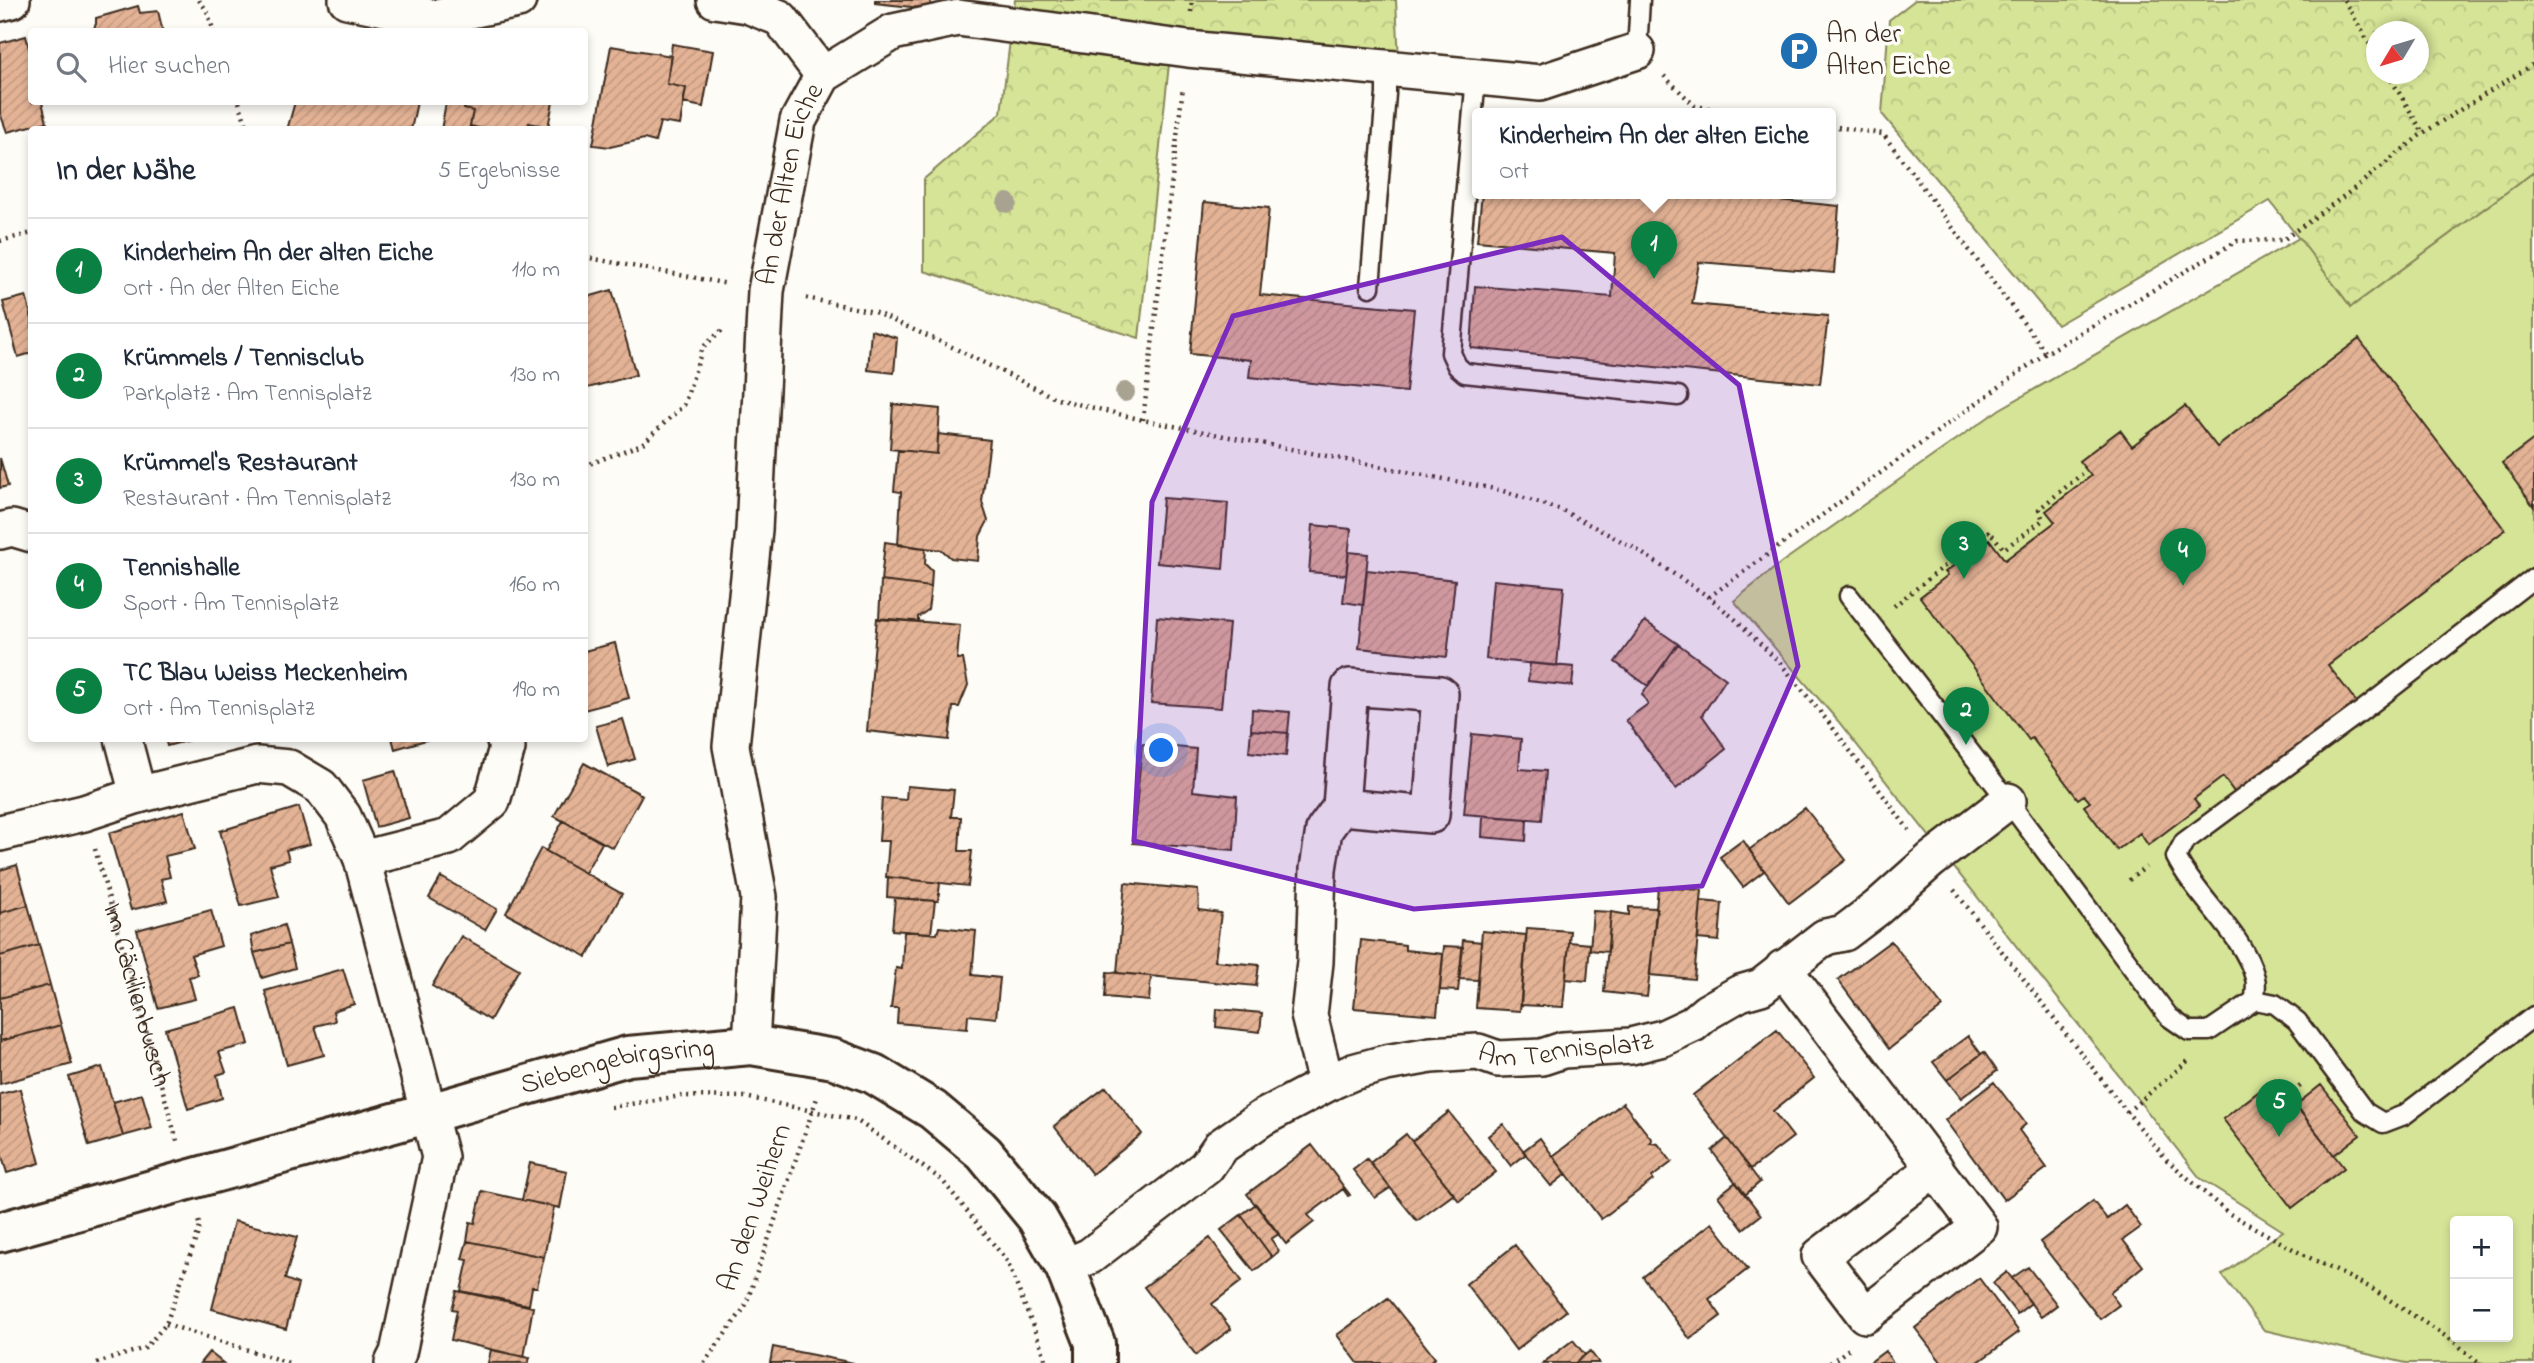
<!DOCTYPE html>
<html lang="de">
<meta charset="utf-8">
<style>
:root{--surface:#fff;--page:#f2f2f3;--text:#1f2937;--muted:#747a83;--line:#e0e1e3;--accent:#0b8043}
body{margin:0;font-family:"Indie Flower",sans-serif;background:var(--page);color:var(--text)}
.controls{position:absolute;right:21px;bottom:21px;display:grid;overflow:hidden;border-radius:7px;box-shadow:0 4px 10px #0003}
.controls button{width:63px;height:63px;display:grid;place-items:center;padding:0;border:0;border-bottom:2px solid var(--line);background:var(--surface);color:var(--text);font:35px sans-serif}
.compass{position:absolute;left:2366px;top:21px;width:63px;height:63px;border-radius:50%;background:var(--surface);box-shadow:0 4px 10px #0003;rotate:232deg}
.you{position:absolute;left:1162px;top:751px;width:24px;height:24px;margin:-18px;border:5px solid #fff;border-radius:50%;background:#1a73e8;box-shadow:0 0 0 10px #1a73e833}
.badge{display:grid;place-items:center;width:46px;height:46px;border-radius:50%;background:var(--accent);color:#fff;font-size:23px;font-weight:700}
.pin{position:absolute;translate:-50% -58px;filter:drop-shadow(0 2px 4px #0008)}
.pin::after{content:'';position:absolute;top:37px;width:24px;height:21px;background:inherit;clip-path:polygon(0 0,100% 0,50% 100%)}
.popup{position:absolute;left:1472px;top:108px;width:364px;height:91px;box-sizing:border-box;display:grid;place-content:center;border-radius:7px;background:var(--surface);filter:drop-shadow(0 2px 5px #0005);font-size:23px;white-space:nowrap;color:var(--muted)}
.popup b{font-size:26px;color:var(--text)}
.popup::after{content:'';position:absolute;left:50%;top:100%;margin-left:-14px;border:14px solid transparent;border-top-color:var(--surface)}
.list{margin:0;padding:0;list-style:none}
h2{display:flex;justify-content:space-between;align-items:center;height:91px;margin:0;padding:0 28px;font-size:30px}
h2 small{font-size:23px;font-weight:400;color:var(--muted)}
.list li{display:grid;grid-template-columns:46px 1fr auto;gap:21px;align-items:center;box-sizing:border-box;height:105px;padding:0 28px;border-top:2px solid var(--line)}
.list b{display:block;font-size:26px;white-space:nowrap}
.list p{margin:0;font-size:23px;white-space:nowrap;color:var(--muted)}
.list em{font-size:23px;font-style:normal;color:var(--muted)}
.icon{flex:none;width:38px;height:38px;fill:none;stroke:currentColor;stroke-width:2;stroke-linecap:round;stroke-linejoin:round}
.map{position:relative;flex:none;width:2534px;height:1363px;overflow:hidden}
.search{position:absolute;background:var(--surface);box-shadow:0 4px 10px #0003;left:28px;top:28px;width:560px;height:77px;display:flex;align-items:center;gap:18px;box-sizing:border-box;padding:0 24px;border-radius:7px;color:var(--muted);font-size:26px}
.panel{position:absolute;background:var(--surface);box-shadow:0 4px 10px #0003;left:28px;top:126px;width:560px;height:616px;border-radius:7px}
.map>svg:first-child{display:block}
.forest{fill:url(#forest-crowns);stroke:#88875a;stroke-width:2;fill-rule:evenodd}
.park{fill:#d5e497;stroke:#88875a;stroke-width:2;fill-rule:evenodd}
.building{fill:url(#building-hatch);stroke:#3b2a1e;stroke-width:2}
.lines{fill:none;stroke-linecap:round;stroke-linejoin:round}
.service-casing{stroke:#3b2a1e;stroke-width:23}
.minor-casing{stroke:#3b2a1e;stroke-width:40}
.tertiary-casing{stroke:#3b2a1e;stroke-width:44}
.path{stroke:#3b2a1e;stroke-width:4.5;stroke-dasharray:2 5;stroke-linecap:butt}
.service{stroke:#fdfcf7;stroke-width:18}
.minor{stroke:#fdfcf7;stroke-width:35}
.tertiary{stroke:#fdfcf7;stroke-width:38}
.tree{fill:#a8a290}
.marked{fill:#7b2cbf;fill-opacity:0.2;stroke:#7b2cbf;stroke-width:5;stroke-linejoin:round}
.labels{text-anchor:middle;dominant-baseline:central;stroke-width:7;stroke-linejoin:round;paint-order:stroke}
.poi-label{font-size:28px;fill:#3b2a1e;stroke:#fdfcf7;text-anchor:start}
.street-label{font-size:28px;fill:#3b2a1e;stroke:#fdfcf7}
</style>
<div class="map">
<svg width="2534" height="1363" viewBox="0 0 2534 1363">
<defs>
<pattern id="forest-crowns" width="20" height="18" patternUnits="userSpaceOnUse" patternTransform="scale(1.75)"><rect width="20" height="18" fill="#d5e497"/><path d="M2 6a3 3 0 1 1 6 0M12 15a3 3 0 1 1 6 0" fill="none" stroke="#b8c482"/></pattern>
<pattern id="building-hatch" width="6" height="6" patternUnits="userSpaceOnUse" patternTransform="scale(1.75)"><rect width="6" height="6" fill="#e4b396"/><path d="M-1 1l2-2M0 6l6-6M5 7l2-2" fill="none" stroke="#c49a81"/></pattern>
</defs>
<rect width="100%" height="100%" fill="#fdfcf7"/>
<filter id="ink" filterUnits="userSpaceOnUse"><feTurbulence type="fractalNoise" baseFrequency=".0143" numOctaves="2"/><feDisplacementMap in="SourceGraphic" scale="14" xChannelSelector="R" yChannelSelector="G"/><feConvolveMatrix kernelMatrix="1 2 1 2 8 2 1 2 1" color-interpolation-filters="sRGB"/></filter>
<g filter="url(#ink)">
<path class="forest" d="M1015,0H1396L1399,61L1172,37L1139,338L924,271V179L1001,113Z
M1915,0H2534V172L2351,307L2270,201L2057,325L1882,114L1889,20ZM2376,32H2418V74H2376Z"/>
<path class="park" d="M2534,172V1363H2406L2264,1330L2222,1275L2283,1231L2200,1178L1838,721L1734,601L1782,562L2000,409L2299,238L2351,307ZM2455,1221H2508V1337H2455Z"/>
<path class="building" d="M875,0H931L930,9L875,3Z
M138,6L140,13L158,11L163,32H92L96,24V18Z
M26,36L32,60V102H42L47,122L7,132L0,113V43Z
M672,44L713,51L703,107L683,103L686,88L667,84Z
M611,46L672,56L667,84L686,88L680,125L660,122L655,142L644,139L610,147L593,145Z
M295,102H417L411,130H287Z
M446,102H466L464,109L473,111L469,130H441Z
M466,102H553L548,127L529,123L527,130H488L470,126L473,111L464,109Z
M1482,193H1705L1839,206L1834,273L1699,262L1692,304L1828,316L1820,384L1471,348L1475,286L1612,297L1615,253L1477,241Z
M1204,202L1269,208L1260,295L1414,309L1406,392L1249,377L1251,360L1190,354Z
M612,290L636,375L584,389V298Z
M26,296L32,319V353L18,357L3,302Z
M871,330L897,338L894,373L868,370Z
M2359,339L2505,530L2328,665L2358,704L2237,796L2223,777L2194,799L2200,806L2148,845L2140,833L2117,850L2084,806L2090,802L2084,795L2078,799L2032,738L2029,740L1920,597L1948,575L1945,572L1989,539L2005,560L2055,522L2046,511L2091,476L2079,461L2120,430L2132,446L2185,406L2217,447Z
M893,404L940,409L937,454L890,449Z
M938,434L990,440L982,502L988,521L980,536L978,561L951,558L942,550L898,545L901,492L894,491L898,450L937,454Z
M2534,439V507L2502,463Z
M0,458L8,486L0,488Z
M1163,498L1228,503L1223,569L1157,563Z
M1313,525L1351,529L1346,575L1309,572Z
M885,542L926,548L925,564L932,571L931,587L881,581Z
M1349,552L1368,554L1363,605L1343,602Z
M1367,570L1455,580L1447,657L1359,648Z
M1493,580L1564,587L1557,666L1486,659Z
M881,581L931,587L928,610L918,617V622L879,619Z
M1157,617L1229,624L1221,708L1151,703Z
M877,618L960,625L957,659H963L968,685L959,707H953L949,740L867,731Z
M1645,621L1678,644L1648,686L1615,662Z
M615,643L629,698L584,710V651Z
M1678,644L1726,679L1702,715L1726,749L1676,789L1626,720L1648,704L1642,694Z
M1530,663L1574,667L1572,686L1528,681Z
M1252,709L1290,712L1288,733L1251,730Z
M623,719L635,759L608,767L596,726Z
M1251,730L1288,733L1286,756L1249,752Z
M1472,734L1521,739L1519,769L1546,771L1542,820L1464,814Z
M165,738H197L167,746Z
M392,738H433L395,749Z
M1142,744L1196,749L1193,791L1237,796L1234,850L1133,843Z
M584,763L642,795L613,848L554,816Z
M395,771L409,818L376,827L363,780Z
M907,786L954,790L951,817H961L959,851H972L968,886L886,877L889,841H879L882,798L906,800Z
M299,807L310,844L286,850L289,860L270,865L279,897L241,906L220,831Z
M1805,808L1846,860L1789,903L1749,850Z
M184,811L195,849L165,856L170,877L161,879L167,901L131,910L109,833Z
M1483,816L1527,819L1526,841L1482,837Z
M563,821L602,843L585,873L546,851Z
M1743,840L1764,871L1743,887L1720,857Z
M541,848L622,894L587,957L506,913Z
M17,865L28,905L0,913V870Z
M441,877L497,909L485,930L429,898Z
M888,877L940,883L938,901L887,897Z
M1125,883L1198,890L1199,910L1221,913L1215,961L1259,965L1256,986L1117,973Z
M1658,887L1702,890L1694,979L1650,975Z
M895,898L935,901L931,933L892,930Z
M1701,901L1722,903L1719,941L1698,939Z
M28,905L39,945L0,956V913Z
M1629,907L1657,908L1647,997L1604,992L1611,912L1629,915Z
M211,910L221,946L191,955L198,975L189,977L195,999L158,1008L137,930Z
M1593,911L1611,912L1608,952L1590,950Z
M284,925L289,944L254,953L251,936Z
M939,927L976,931L972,975L1000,978L996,1018L968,1015L967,1029L897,1023L898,1008H891L896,968L902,969L904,931L937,934Z
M1527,928L1570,931L1563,1007L1521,1005Z
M1482,931L1526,935L1520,1011L1476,1008Z
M461,936L519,969L490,1020L432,986Z
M1361,940L1405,945V950L1443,954L1437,1015L1354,1008Z
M1463,940L1481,942L1478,980L1459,979Z
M1891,941L1943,1007L1889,1049L1838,980Z
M1569,942L1590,944L1587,981L1566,979Z
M289,944L295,968L262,978L254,953Z
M39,945L50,985L0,998V956Z
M1444,946L1463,947L1458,991L1440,990Z
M343,969L354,1004L333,1011L335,1021L315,1026L324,1055L287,1065L265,991Z
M1107,972L1151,976L1149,1001L1105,997Z
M50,985L61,1025L0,1041V998Z
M239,1008L249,1044L219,1052L226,1072L217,1075L222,1098L188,1109L165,1029Z
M1217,1009L1262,1013L1260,1032L1216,1027Z
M61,1025L72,1064L0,1084V1041Z
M1777,1030L1814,1078L1773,1111L1793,1137L1751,1169L1693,1095Z
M1968,1036L1981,1054L1947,1080L1933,1062Z
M1984,1052L1997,1071L1961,1098L1947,1080Z
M102,1067L123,1136L89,1146L69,1077Z
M2275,1079L2344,1168L2292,1208L2223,1119Z
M1994,1082L2026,1124L2019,1130L2047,1168L2004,1200L1945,1120Z
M2321,1085L2360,1135L2334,1155L2296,1105Z
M1106,1087L1142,1134L1092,1174L1054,1126Z
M20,1089L40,1163L7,1173L0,1150V1094Z
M142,1094L152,1128L123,1136L113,1102Z
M1623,1103L1652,1140L1650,1143L1658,1144L1672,1162L1652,1177L1653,1180L1601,1219L1553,1156Z
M1449,1112L1496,1172L1459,1201L1412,1141Z
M1503,1124L1526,1154L1511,1166L1488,1136Z
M1406,1134L1454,1194L1417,1221L1370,1163Z
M1540,1138L1566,1174L1551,1186L1523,1151Z
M1727,1138L1760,1182L1745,1195L1712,1151Z
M1312,1145L1350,1195L1348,1196L1343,1189L1308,1215L1314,1222L1286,1244L1247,1194Z
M1367,1159L1390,1188L1375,1198L1353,1170Z
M530,1163L567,1171L560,1208L522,1200Z
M1736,1182L1761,1215L1743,1229L1718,1196Z
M482,1191L554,1207L544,1257L467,1241L470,1222L475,1223Z
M2093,1201L2107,1219L2125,1205L2141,1227L2123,1240L2143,1266L2110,1293L2119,1305L2100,1319L2040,1242Z
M1256,1204L1279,1234L1271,1239L1279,1251L1272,1257L1241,1215Z
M1241,1215L1272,1257L1254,1271L1221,1230Z
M234,1221L297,1237L285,1279L298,1284L286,1329L212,1309Z
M1712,1223L1748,1269L1709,1299L1721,1316L1690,1339L1643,1277Z
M1210,1238L1242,1281L1212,1304L1231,1329L1196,1355L1144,1287Z
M467,1241L544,1257L537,1287H532L529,1305L461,1291L468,1260L462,1259Z
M1515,1245L1566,1311L1516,1350L1466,1284Z
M2028,1267L2057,1305L2041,1317L2012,1278Z
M2007,1272L2031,1303L2017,1314L1993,1283Z
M1979,1278L2019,1332L1977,1363H1942L1915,1328Z
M457,1291L533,1307L524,1357L451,1340L457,1310L452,1309Z
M1388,1298L1435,1358L1427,1363H1358L1337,1335Z
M1573,1340L1585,1355L1575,1363H1543Z
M773,1347L854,1363H770Z
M491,1350L530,1358L528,1363H488Z
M1590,1351L1599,1363H1575Z
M1885,1351L1893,1363H1869Z
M209,1352L223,1363H200Z"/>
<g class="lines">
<g class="service-casing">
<path id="service" d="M1637,51L1640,0
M1476,77L1451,353L1457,366L1465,373L1678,396
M1370,287L1386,94V69
M1849,596L2008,801L2169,1017L2189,1031H2209L2255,1000L2275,1004L2297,1021L2365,1112L2383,1123L2404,1115L2534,1016
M2255,1000C2255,993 2257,984 2255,978C2245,936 2196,897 2176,857L2184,842L2363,710L2534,578"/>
</g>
<g class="minor-casing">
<g id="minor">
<path d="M347,0L433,18L518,0"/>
<path d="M715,0L747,5L780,18L823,75"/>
<path d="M0,3L12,0"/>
<path d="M0,531L12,528L32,534"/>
<path d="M123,738L138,795L257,765L289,768L321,787L343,816L362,859L440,1157L398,1353L393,1363"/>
<path d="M0,833L84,813L138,795"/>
<path d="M362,859L449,837L492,801L507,748L504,738"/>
<path d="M1783,968L1979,1227L1865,1315L1820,1256L1935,1168"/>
<path id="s2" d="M751,1045L759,897L731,746L754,530L766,291L798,121L823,75L893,32L958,18L1188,49L1540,83L1637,51"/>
<path d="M1330,1082L1322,1067L1309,1015L1315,962L1318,869L1324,830L1341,807L1350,687L1440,694L1431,815L1341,807"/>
<path id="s3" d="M1065,1267L1090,1256L1206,1167L1220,1147L1262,1118L1330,1082L1353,1072L1386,1063L1431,1055L1478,1052L1498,1059L1542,1057L1563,1050L1631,1046L1663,1038L1693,1024L1707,1012L1740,993L1761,987L1825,937L1844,933L1877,908L1931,860L2008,801"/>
</g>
</g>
<g class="tertiary-casing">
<g id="tertiary">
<path id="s4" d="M0,1232L430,1113L628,1056L751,1045L834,1059L874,1074L933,1110L984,1153L1037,1218L1065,1267L1095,1343V1363"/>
</g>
</g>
<g class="path">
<path d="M199,0L207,11L214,32"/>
<path d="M2344,0L2376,55"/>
<path d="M1191,12L1192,0"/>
<path d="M2388,74L2423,133L2534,64"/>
<path d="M1664,76L1695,106L1742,113"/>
<path d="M239,102L248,130"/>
<path d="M1831,126L1883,134L2046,353"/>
<path d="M0,241L32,233"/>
<path d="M584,257L728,284"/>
<path d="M806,298L874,312L952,347L1057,399L1143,420L1500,490L1561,510L1631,546L1709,597L1736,620L1781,664L1830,724L1909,830"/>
<path d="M1143,420L1183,87"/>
<path d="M584,466L642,444L684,405L703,347L721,331L723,326"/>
<path d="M1709,597L2046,353L2237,241L2283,240L2351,191L2423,133"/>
<path d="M1894,606L1989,531L2004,549L2043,520L2039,509L2082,474"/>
<path id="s1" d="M95,849L177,1141"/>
<path d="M2129,880L2146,867"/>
<path d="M1954,890L2127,1112L2167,1160L2228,1213L2302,1254L2371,1288L2453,1341L2479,1363"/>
<path d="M2288,1096L2304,1083"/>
<path d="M611,1107L681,1096L745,1097L856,1120L942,1180L1007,1261L1044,1354L1046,1363"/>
<path d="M2127,1112L2188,1061"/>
<path d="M166,1324L289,1363"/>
<path d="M97,1363L145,1348L166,1324L200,1227L198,1220"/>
<path d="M704,1363L745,1307L817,1098"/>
<path d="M1830,1363L1849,1349"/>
</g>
<use href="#service" class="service"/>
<use href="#minor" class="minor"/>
<use href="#tertiary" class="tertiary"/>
</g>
<g class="tree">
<circle cx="1007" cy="203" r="10"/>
<circle cx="1125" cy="392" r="10"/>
</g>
</g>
<path class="marked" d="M1562,237L1739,385L1798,666L1702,886L1414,909L1134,841L1152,502L1233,316Z"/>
<defs>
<g id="parking-disc" transform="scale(2.0125)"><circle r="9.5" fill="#1f6fb2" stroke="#fdfcf7"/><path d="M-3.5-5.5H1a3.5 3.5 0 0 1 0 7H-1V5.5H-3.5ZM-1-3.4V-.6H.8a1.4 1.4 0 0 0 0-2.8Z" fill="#fff"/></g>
</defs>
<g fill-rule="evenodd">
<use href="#parking-disc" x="1799" y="51"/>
</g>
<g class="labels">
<g class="poi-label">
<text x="1826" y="35">An der<tspan x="1826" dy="32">Alten Eiche</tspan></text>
</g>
<g class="street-label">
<text stroke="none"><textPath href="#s2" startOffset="868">An der Alten Eiche</textPath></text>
<text stroke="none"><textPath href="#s1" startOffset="152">Im Cäcilienbusch</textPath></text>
<text stroke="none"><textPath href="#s3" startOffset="567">Am Tennisplatz</textPath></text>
<text stroke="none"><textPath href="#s4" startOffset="640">Siebengebirgsring</textPath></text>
<text transform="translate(756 1208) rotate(-71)">An den Weihern</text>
</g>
</g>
</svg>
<div class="controls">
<button>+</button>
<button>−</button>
</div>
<svg class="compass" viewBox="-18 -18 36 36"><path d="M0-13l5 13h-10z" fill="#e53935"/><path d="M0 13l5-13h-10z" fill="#747a83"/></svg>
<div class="you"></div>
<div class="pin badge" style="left:1654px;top:279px">1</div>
<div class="popup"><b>Kinderheim An der alten Eiche</b>Ort</div>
<div class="pin badge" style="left:1966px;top:745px">2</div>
<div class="pin badge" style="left:1964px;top:579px">3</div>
<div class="pin badge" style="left:2183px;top:586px">4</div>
<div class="pin badge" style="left:2279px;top:1137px">5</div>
<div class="search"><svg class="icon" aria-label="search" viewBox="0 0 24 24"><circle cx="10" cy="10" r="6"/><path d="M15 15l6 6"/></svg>Hier suchen</div>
<section class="panel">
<h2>In der Nähe<small>5 Ergebnisse</small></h2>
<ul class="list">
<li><span class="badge">1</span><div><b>Kinderheim An der alten Eiche</b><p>Ort · An der Alten Eiche</p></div><em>110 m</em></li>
<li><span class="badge">2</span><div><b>Krümmels / Tennisclub</b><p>Parkplatz · Am Tennisplatz</p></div><em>130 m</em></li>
<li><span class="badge">3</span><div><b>Krümmel's Restaurant</b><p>Restaurant · Am Tennisplatz</p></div><em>130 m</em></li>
<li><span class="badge">4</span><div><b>Tennishalle</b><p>Sport · Am Tennisplatz</p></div><em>160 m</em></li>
<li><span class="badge">5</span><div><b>TC Blau Weiss Meckenheim</b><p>Ort · Am Tennisplatz</p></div><em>190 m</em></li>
</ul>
</section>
</div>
